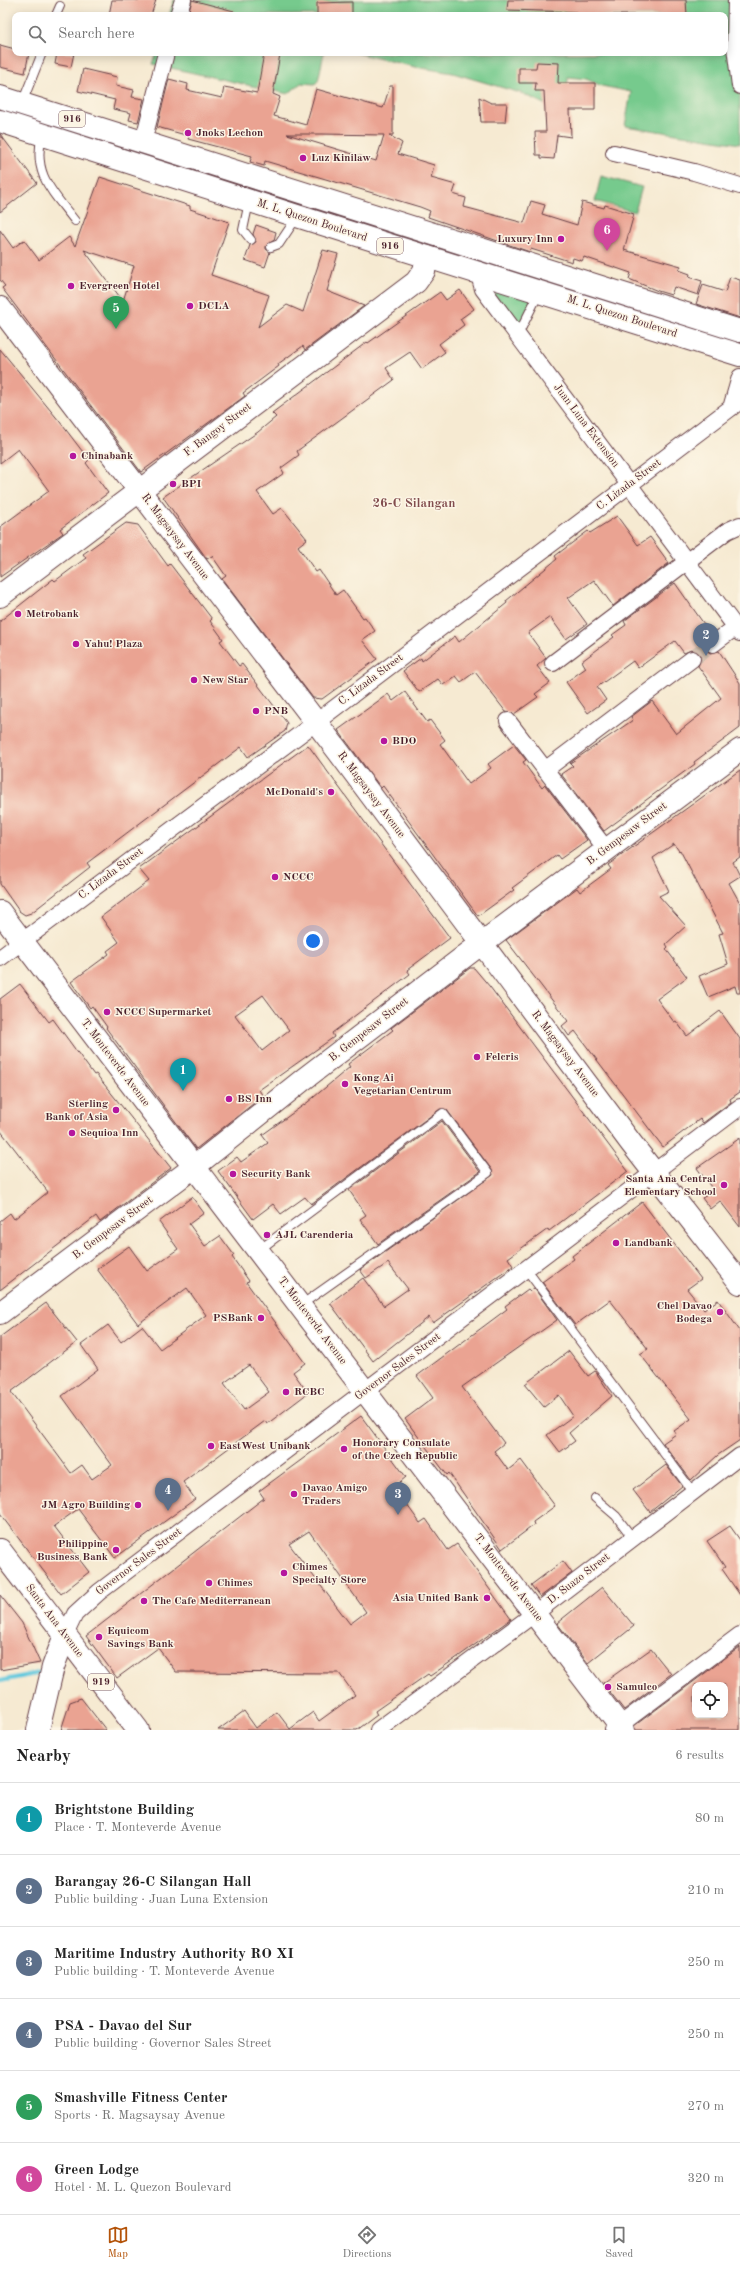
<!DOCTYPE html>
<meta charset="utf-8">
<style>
:root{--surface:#fff;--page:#f6f6f6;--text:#222;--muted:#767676;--line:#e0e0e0;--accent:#b45309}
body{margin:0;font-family:"Old Standard TT",serif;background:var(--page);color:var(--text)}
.controls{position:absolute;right:12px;bottom:12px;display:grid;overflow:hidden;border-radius:8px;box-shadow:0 2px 10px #0003}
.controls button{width:36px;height:36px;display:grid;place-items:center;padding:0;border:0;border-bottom:1px solid var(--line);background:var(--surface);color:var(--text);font:20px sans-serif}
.you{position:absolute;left:313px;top:941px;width:14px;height:14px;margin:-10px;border:3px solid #fff;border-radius:50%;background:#1a73e8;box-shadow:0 0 0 6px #1a73e833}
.badge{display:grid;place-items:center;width:26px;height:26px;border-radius:50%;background:var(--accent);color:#fff;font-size:13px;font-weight:700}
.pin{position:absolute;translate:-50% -33px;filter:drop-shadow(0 1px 2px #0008)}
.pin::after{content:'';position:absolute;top:21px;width:14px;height:12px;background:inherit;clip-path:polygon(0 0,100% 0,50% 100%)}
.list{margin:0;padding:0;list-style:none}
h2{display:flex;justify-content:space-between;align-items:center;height:52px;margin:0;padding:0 16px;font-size:17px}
h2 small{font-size:13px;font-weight:400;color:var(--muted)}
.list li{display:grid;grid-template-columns:26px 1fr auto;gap:12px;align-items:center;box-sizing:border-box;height:72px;padding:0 16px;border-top:1px solid var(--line)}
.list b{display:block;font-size:15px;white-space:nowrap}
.list p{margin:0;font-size:13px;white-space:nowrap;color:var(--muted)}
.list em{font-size:13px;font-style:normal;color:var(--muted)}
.icon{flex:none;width:22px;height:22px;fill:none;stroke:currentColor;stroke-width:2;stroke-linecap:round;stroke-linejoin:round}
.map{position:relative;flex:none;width:740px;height:1730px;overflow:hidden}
.search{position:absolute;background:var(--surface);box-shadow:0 2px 10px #0003;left:12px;right:12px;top:12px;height:44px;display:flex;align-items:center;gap:10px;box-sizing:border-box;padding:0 14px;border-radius:8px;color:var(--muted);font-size:15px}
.sheet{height:484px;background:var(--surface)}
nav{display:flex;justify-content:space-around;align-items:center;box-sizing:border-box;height:56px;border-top:1px solid var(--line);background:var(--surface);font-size:11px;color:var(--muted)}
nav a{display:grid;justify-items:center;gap:2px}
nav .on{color:var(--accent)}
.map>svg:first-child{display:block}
.green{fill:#76ca8d;stroke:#60745c}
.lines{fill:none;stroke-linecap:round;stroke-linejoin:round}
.stream{stroke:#61c8dd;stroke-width:4.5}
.building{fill:#eaa392;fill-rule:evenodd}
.street-tunnel{stroke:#d4c1b1;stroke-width:16;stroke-dasharray:16 8;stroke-linecap:butt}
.lane-casing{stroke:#643d44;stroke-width:10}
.street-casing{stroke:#643d44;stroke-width:18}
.secondary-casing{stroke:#643d44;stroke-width:24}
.primary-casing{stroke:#643d44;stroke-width:24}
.lane{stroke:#fff;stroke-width:8}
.street{stroke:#fff;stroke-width:16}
.secondary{stroke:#fff;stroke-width:22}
.primary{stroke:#fff;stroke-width:22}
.poi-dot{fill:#b5179e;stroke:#fcf5e5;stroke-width:1.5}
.labels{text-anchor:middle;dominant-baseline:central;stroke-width:3;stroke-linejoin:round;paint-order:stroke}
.shield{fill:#fcf5e5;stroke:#7f5f63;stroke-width:1}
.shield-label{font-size:10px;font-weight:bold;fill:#4a1f2b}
.poi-label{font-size:11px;font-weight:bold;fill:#4a1f2b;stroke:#fcf5e5;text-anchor:start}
.street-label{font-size:11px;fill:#4a1f2b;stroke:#fcf5e5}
.quarter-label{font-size:13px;font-weight:bold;fill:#824d4f;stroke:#fcf5e5}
</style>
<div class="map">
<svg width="740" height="1730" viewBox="0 0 740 1730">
<rect width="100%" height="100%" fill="#fcf5e5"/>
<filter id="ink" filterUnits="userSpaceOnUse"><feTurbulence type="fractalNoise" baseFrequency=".025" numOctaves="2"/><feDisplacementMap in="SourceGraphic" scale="8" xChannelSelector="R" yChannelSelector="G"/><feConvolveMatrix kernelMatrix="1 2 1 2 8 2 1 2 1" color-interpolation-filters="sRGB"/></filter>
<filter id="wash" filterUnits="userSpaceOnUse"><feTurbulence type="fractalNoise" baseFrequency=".012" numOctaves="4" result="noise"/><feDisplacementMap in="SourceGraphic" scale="16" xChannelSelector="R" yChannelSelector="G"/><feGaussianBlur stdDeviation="0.9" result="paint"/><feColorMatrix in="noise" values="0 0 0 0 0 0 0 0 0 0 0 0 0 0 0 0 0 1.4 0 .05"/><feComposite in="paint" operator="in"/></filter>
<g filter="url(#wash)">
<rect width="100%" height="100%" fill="#f6ead2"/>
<path class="green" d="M174,0H740V144L625,126L631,92L602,86L586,79L568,77L567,104H544L524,94L453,73L415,67L356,53H725V15H169Z
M157,53H324L318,81L315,84L301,83L288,94L153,64Z
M601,176L642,187L635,212L595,201Z
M485,284L534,295L519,327Z"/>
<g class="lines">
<path class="stream" d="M0,1681L39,1673"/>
</g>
<g id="blocks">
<path class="building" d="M112,0H156L151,15H109Z
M192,0L234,11L233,15H188Z
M508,0H686L687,15H583L576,14V12L507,10Z
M352,2V15H317V3Z
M0,45L15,49V53H29L25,73L0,67Z
M57,53H74L71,67L55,64Z
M264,53L280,54L273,94L280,97L274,116L306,125L316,89L383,108L390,86H393V135H389L402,143L398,154L434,165L431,178L456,185L453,194L466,198L464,207L524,223L531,201L545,205L542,214L577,225L582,202L604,208L605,205L634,214L624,250L681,266L679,270L690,274L689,277L702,281L698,295L674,287L671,295L658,291L629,279L631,273L584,257L582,261L573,258L572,262L531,249L530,252L428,217L430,211L420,207L265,161L264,166L250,162L252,156L188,139L189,136L157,127L169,79L188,84L187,90L222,98L224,87L257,93ZM287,134H322L384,135L376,161Z
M537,62L559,63L558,83H595V110H570L571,137L557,135L554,159L541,158V155H536L535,132H546L544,91H535L536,83H519V68H536Z
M83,69L117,77L116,86L134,90L132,97L144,99L138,122L129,120L131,113L113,109L115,100L78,91Z
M479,97L491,103H507L505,122H481Z
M0,134L37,183L0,212Z
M100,177L190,206V209L229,222L211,275L269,295L258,327L287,305L303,312L323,250L338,254L327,291L364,306L305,350L303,346L278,364L279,366L243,393L245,396L141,472L2,288L5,286L0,280V230L13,248L24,240L39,260L69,237L75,246ZM84,250L134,266L123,301Z
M256,225L276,232L274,240L266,246V249L270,252L265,267L245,260L250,245L256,242L253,234Z
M730,277L740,280V318L696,304L703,285L725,292Z
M460,290L474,309L460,319L464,325L439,344L445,352L422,369L410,352L386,368L394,380L297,451L299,455L281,468L284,473L257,492L273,514L282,508L307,539L298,546L316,572L319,570L336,595L343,590L363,618L365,617L375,631L362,640L377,659L322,699L313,698L222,579L226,576L212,556L207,559L163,497L258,432L276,417L272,413L367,342L368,343L440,292L446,300Z
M0,349L60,422L89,460L86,463L108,493L60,529L63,533L0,577V527L49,491L18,449L0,463Z
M617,516L638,545L650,537L669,563L613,606L594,580L568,598L587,624L566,639L550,617L528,633L546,658L537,666L550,683L535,694L538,697L514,714L506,712L475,672L461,682L456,676L443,685L438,679L419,692L403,671L421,658L422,661L455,636L459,642L507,603L506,601L557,559L555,556L572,543L588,531L590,533Z
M126,523L138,525L168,566L170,564L212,619L210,621L223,639L220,641L239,666L242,664L287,723L285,731L248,757L241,747L87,863L90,867L31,913L25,915L19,911L0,884V621L53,579L55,581L86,558L83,554Z
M675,583L711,634L704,641L705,649L710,653L719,651L740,683V728L694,762L695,764L604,831L561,774L573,766L570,763L633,720L631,717L652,701L676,734L721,698L698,666L701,658L699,653L691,650L684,653L675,641L638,668L633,661L597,687L606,700L588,713L566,682L586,668L582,661L614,637L612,635L626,625L624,621Z
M405,692L427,722L430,720L445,740L440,744L469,784L491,768L488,764L514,745L526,760L523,762L542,788L545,785L587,840L560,859L557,855L512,888L514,890L478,916L383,786L381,788L338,730L388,694L393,701Z
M308,745L450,938L407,970L410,974L332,1033L334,1037L259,1090L263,1096L196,1149L106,1028L107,1027L92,1006L90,1008L71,982L109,954L107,951L119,942L101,917L149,881L139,869ZM263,995L289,1030L262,1051L235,1015Z
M740,770V857L733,862L740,876L729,883L740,903V993H737L735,986L708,997L699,976L728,964L719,934L723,933L680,850L679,851L674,844L653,858L669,891L659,896L686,926L666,944L668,947L666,949L687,977L657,999L674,1022L676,1021L687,1036L720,1011L740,1039V1092L730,1099L731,1102L703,1123L700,1119L663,1147L575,1031L569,1036L562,1026L568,1021L506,940L577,888L580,892L611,869L608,865Z
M470,968H474L490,987L628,1171L549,1231L548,1229L508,1258L513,1266L433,1323L429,1317L373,1361L330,1303L363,1278L384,1306L408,1289L388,1263L366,1278L360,1270L493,1175L492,1170L447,1110L440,1109L311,1204L305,1197L281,1214L273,1204L253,1219L218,1171L237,1157L241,1162L268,1143L262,1135L308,1102L350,1067L348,1064L393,1030L391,1028Z
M20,984L49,1022L53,1019L94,1075L96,1074L171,1168L100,1222L96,1216L0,1290V1221L10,1213L14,1219L48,1192L0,1130V999Z
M442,1121L480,1172L378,1244L360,1219L366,1215L349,1190Z
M740,1138V1227L720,1201L710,1209L702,1198L714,1191L697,1168Z
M192,1197L204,1213L189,1224L205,1246L220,1236L234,1255L232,1257L249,1281L246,1282L305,1363L293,1372L308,1393L267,1424L265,1421L183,1482L195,1499L115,1558L78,1509L54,1526L89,1572L61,1594L0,1514V1337L46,1303L77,1342L11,1392L71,1473L82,1465L92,1479L112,1465L62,1396L98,1369L81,1345L108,1325L121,1342L142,1326L160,1349L206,1315L187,1288L138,1324L97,1269L129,1246L147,1271L178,1249L159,1222ZM249,1365L269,1392L244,1410L224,1383Z
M642,1202L701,1279L687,1289L704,1310L718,1300L740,1331V1440L718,1455L691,1480L663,1443L676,1434L674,1431L691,1419L640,1354L648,1349L610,1300L575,1325L542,1282L574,1259L572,1256Z
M534,1288L557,1320L462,1387L504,1443L494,1451L508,1470L521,1460L555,1506L533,1522L534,1525L502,1549L449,1473L447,1475L405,1419L433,1398L417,1376L507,1309L505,1306L528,1289L530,1291Z
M569,1351L588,1376L595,1371L612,1396L569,1433L575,1441L560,1452L547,1435L573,1416L559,1395L544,1407L525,1384Z
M361,1416L406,1477L394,1487L420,1523L426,1519L448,1550L457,1544L511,1619L452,1661L430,1676L428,1674L375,1711L377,1715L357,1730H218L244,1711L256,1728L277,1712L290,1729L313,1712L319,1721L355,1695L339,1673L176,1672L158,1648L117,1678L86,1636L264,1498L259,1491ZM309,1531L366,1612L350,1624L289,1544Z
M666,1465L682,1486L650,1512L633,1490Z
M730,1526L740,1540V1595L722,1569L725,1567L707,1541Z
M563,1561L572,1573L540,1597L531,1585Z
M602,1587L634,1626L588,1663L557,1623Z
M0,1595L22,1623L40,1663L0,1670Z
M740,1647V1730H636L634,1726ZM695,1685H725V1715H695Z
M651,1649L671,1674L624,1710L603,1683Z
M81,1698L106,1730H61L70,1702Z"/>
</g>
</g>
<g filter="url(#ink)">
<use href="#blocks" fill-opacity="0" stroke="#643d44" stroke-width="1"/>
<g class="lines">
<path class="street-tunnel" d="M692,659L713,644"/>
<g class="lane-casing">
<path id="lane" d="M56,15L60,6
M22,103L42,53
M42,135C32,174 52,191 75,221
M249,202L243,230L251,240
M271,247L279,244L297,217
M518,335L539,293
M259,1250L443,1113L488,1173L301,1305
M526,1269L693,1492
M595,1498L616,1516L632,1537"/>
</g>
<g class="street-casing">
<path id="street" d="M736,0L735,47L740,86
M178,15L183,0
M143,142L166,53
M614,153L694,172L740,186
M482,274L481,282L483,289L740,633
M731,408L740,377
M713,644L736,627
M553,663L727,531L740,525
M508,721L606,849
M545,770L692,659
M0,958L303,732L740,401
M65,1635L75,1614L99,1592L740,1107
M378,1730L534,1614L740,1456
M613,1730L740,1635"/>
</g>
<g class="secondary-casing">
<path id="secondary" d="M0,308L338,751L631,1143L740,1283
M0,596L416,282L424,271L427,257
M0,912L623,1730
M0,1313L194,1167L304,1079L482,943L740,750
M38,1730L53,1667L65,1635"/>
</g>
<g class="primary-casing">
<path id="primary" d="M0,97L740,331
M0,121L297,216L740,355
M0,1550L138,1730"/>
</g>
<use href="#lane" class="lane"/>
<use href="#street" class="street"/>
<use href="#secondary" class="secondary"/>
<use href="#primary" class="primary"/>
</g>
</g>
<g class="poi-dot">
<circle cx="188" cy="133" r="4"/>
<circle cx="303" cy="158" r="4"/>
<circle cx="561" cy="239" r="4"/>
<circle cx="71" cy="286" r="4"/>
<circle cx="190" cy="306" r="4"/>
<circle cx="73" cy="456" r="4"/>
<circle cx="173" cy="484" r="4"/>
<circle cx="18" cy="614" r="4"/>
<circle cx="76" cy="644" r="4"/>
<circle cx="194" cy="680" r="4"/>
<circle cx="256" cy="711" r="4"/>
<circle cx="384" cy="741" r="4"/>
<circle cx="331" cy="792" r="4"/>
<circle cx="275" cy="877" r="4"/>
<circle cx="107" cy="1012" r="4"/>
<circle cx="477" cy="1057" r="4"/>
<circle cx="345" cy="1084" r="4"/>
<circle cx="229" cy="1099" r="4"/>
<circle cx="116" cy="1110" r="4"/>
<circle cx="72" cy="1133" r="4"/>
<circle cx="233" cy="1174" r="4"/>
<circle cx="724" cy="1185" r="4"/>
<circle cx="267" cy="1235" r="4"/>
<circle cx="616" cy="1243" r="4"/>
<circle cx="720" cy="1312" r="4"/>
<circle cx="261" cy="1318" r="4"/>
<circle cx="286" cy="1392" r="4"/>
<circle cx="211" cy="1446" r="4"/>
<circle cx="344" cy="1449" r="4"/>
<circle cx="294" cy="1494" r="4"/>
<circle cx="138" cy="1505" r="4"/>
<circle cx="116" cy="1550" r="4"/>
<circle cx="284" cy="1573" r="4"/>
<circle cx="209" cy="1583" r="4"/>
<circle cx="487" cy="1598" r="4"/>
<circle cx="144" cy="1601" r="4"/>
<circle cx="99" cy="1637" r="4"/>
<circle cx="608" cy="1687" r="4"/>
</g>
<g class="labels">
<g class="shield">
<rect x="59" y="111" width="26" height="16" rx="3"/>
<rect x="377" y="238" width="26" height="16" rx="3"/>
<rect x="88" y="1674" width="26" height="16" rx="3"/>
</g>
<g class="shield-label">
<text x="72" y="119">916</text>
<text x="390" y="246">916</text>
<text x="101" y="1682">919</text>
</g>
<g class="poi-label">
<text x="196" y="133">Jnoks Lechon</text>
<text x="311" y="158">Luz Kinilaw</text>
<text x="553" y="239" text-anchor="end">Luxury Inn</text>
<text x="79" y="286">Evergreen Hotel</text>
<text x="198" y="306">DCLA</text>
<text x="81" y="456">Chinabank</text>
<text x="181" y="484">BPI</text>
<text x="26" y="614">Metrobank</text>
<text x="84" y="644">Yahu! Plaza</text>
<text x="202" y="680">New Star</text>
<text x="264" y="711">PNB</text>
<text x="392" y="741">BDO</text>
<text x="323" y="792" text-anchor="end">McDonald's</text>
<text x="283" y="877">NCCC</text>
<text x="115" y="1012">NCCC Supermarket</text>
<text x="485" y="1057">Felcris</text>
<text x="353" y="1078">Kong Ai<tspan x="353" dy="13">Vegetarian Centrum</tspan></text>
<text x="237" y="1099">BS Inn</text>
<text x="108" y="1104" text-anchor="end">Sterling<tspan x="108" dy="13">Bank of Asia</tspan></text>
<text x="80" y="1133">Sequioa Inn</text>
<text x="241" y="1174">Security Bank</text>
<text x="716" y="1179" text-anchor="end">Santa Ana Central<tspan x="716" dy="13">Elementary School</tspan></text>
<text x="275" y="1235">AJL Carenderia</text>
<text x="624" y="1243">Landbank</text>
<text x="712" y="1306" text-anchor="end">Chel Davao<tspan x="712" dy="13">Bodega</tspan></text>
<text x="253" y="1318" text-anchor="end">PSBank</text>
<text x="294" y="1392">RCBC</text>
<text x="352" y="1443">Honorary Consulate<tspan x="352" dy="13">of the Czech Republic</tspan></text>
<text x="219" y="1446">EastWest Unibank</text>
<text x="302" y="1488">Davao Amigo<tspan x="302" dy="13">Traders</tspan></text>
<text x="130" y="1505" text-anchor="end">JM Agro Building</text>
<text x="108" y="1544" text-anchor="end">Philippine<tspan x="108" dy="13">Business Bank</tspan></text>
<text x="292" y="1567">Chimes<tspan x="292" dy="13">Specialty Store</tspan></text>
<text x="217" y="1583">Chimes</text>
<text x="479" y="1598" text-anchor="end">Asia United Bank</text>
<text x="152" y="1601">The Cafe Mediterranean</text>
<text x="107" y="1631">Equicom<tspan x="107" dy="13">Savings Bank</tspan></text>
<text x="616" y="1687">Samulco</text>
</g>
<g class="street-label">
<text transform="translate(312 221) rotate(18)">M. L. Quezon Boulevard</text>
<text transform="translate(622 317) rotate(18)">M. L. Quezon Boulevard</text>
<text transform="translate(586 426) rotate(53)">Juan Luna Extension</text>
<text transform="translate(218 430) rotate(-37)">F. Bangoy Street</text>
<text transform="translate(629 485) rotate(-37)">C. Lizada Street</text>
<text transform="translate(175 537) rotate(53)">R. Magsaysay Avenue</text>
<text transform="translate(371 680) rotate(-37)">C. Lizada Street</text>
<text transform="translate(371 795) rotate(53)">R. Magsaysay Avenue</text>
<text transform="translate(627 834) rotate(-37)">B. Gempesaw Street</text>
<text transform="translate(111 874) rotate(-37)">C. Lizada Street</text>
<text transform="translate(369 1030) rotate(-38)">B. Gempesaw Street</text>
<text transform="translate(565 1054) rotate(53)">R. Magsaysay Avenue</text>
<text transform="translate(115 1063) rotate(53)">T. Monteverde Avenue</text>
<text transform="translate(113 1228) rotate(-37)">B. Gempesaw Street</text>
<text transform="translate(312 1321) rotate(53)">T. Monteverde Avenue</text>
<text transform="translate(398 1367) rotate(-37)">Governor Sales Street</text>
<text transform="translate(139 1562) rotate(-37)">Governor Sales Street</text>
<text transform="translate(508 1578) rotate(53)">T. Monteverde Avenue</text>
<text transform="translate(579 1579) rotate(-38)">D. Suazo Street</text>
<text transform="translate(54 1621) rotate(53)">Santa Ana Avenue</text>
</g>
<g class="quarter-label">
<text x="414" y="503">26-C Silangan</text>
</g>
</g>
</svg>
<div class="controls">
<button><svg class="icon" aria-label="locate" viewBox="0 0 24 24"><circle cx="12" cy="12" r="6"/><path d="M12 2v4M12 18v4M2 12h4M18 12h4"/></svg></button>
</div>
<div class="you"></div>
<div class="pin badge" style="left:183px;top:1091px;background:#0f9aa8">1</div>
<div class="pin badge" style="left:706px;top:656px;background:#5c6f8a">2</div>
<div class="pin badge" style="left:398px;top:1515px;background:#5c6f8a">3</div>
<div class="pin badge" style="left:168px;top:1511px;background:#5c6f8a">4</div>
<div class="pin badge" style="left:116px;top:329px;background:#2e9e5b">5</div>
<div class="pin badge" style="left:607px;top:251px;background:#d1479c">6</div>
<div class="search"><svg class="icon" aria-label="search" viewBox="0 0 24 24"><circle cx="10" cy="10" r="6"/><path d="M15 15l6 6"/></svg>Search here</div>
</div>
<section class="sheet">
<h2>Nearby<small>6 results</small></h2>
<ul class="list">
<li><span class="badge" style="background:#0f9aa8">1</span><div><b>Brightstone Building</b><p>Place · T. Monteverde Avenue</p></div><em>80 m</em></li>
<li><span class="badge" style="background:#5c6f8a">2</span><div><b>Barangay 26-C Silangan Hall</b><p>Public building · Juan Luna Extension</p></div><em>210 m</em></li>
<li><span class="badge" style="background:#5c6f8a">3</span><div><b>Maritime Industry Authority RO XI</b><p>Public building · T. Monteverde Avenue</p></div><em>250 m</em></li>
<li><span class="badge" style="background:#5c6f8a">4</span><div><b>PSA - Davao del Sur</b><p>Public building · Governor Sales Street</p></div><em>250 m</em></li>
<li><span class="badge" style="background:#2e9e5b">5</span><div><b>Smashville Fitness Center</b><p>Sports · R. Magsaysay Avenue</p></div><em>270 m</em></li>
<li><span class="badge" style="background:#d1479c">6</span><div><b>Green Lodge</b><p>Hotel · M. L. Quezon Boulevard</p></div><em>320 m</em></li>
</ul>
</section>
<nav>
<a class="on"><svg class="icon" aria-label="map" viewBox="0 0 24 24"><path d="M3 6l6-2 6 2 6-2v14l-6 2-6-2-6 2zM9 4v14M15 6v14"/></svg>Map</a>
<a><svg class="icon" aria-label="directions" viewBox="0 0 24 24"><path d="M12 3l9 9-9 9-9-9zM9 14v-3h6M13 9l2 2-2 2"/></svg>Directions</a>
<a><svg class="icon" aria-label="saved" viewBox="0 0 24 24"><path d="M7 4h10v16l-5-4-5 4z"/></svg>Saved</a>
</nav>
